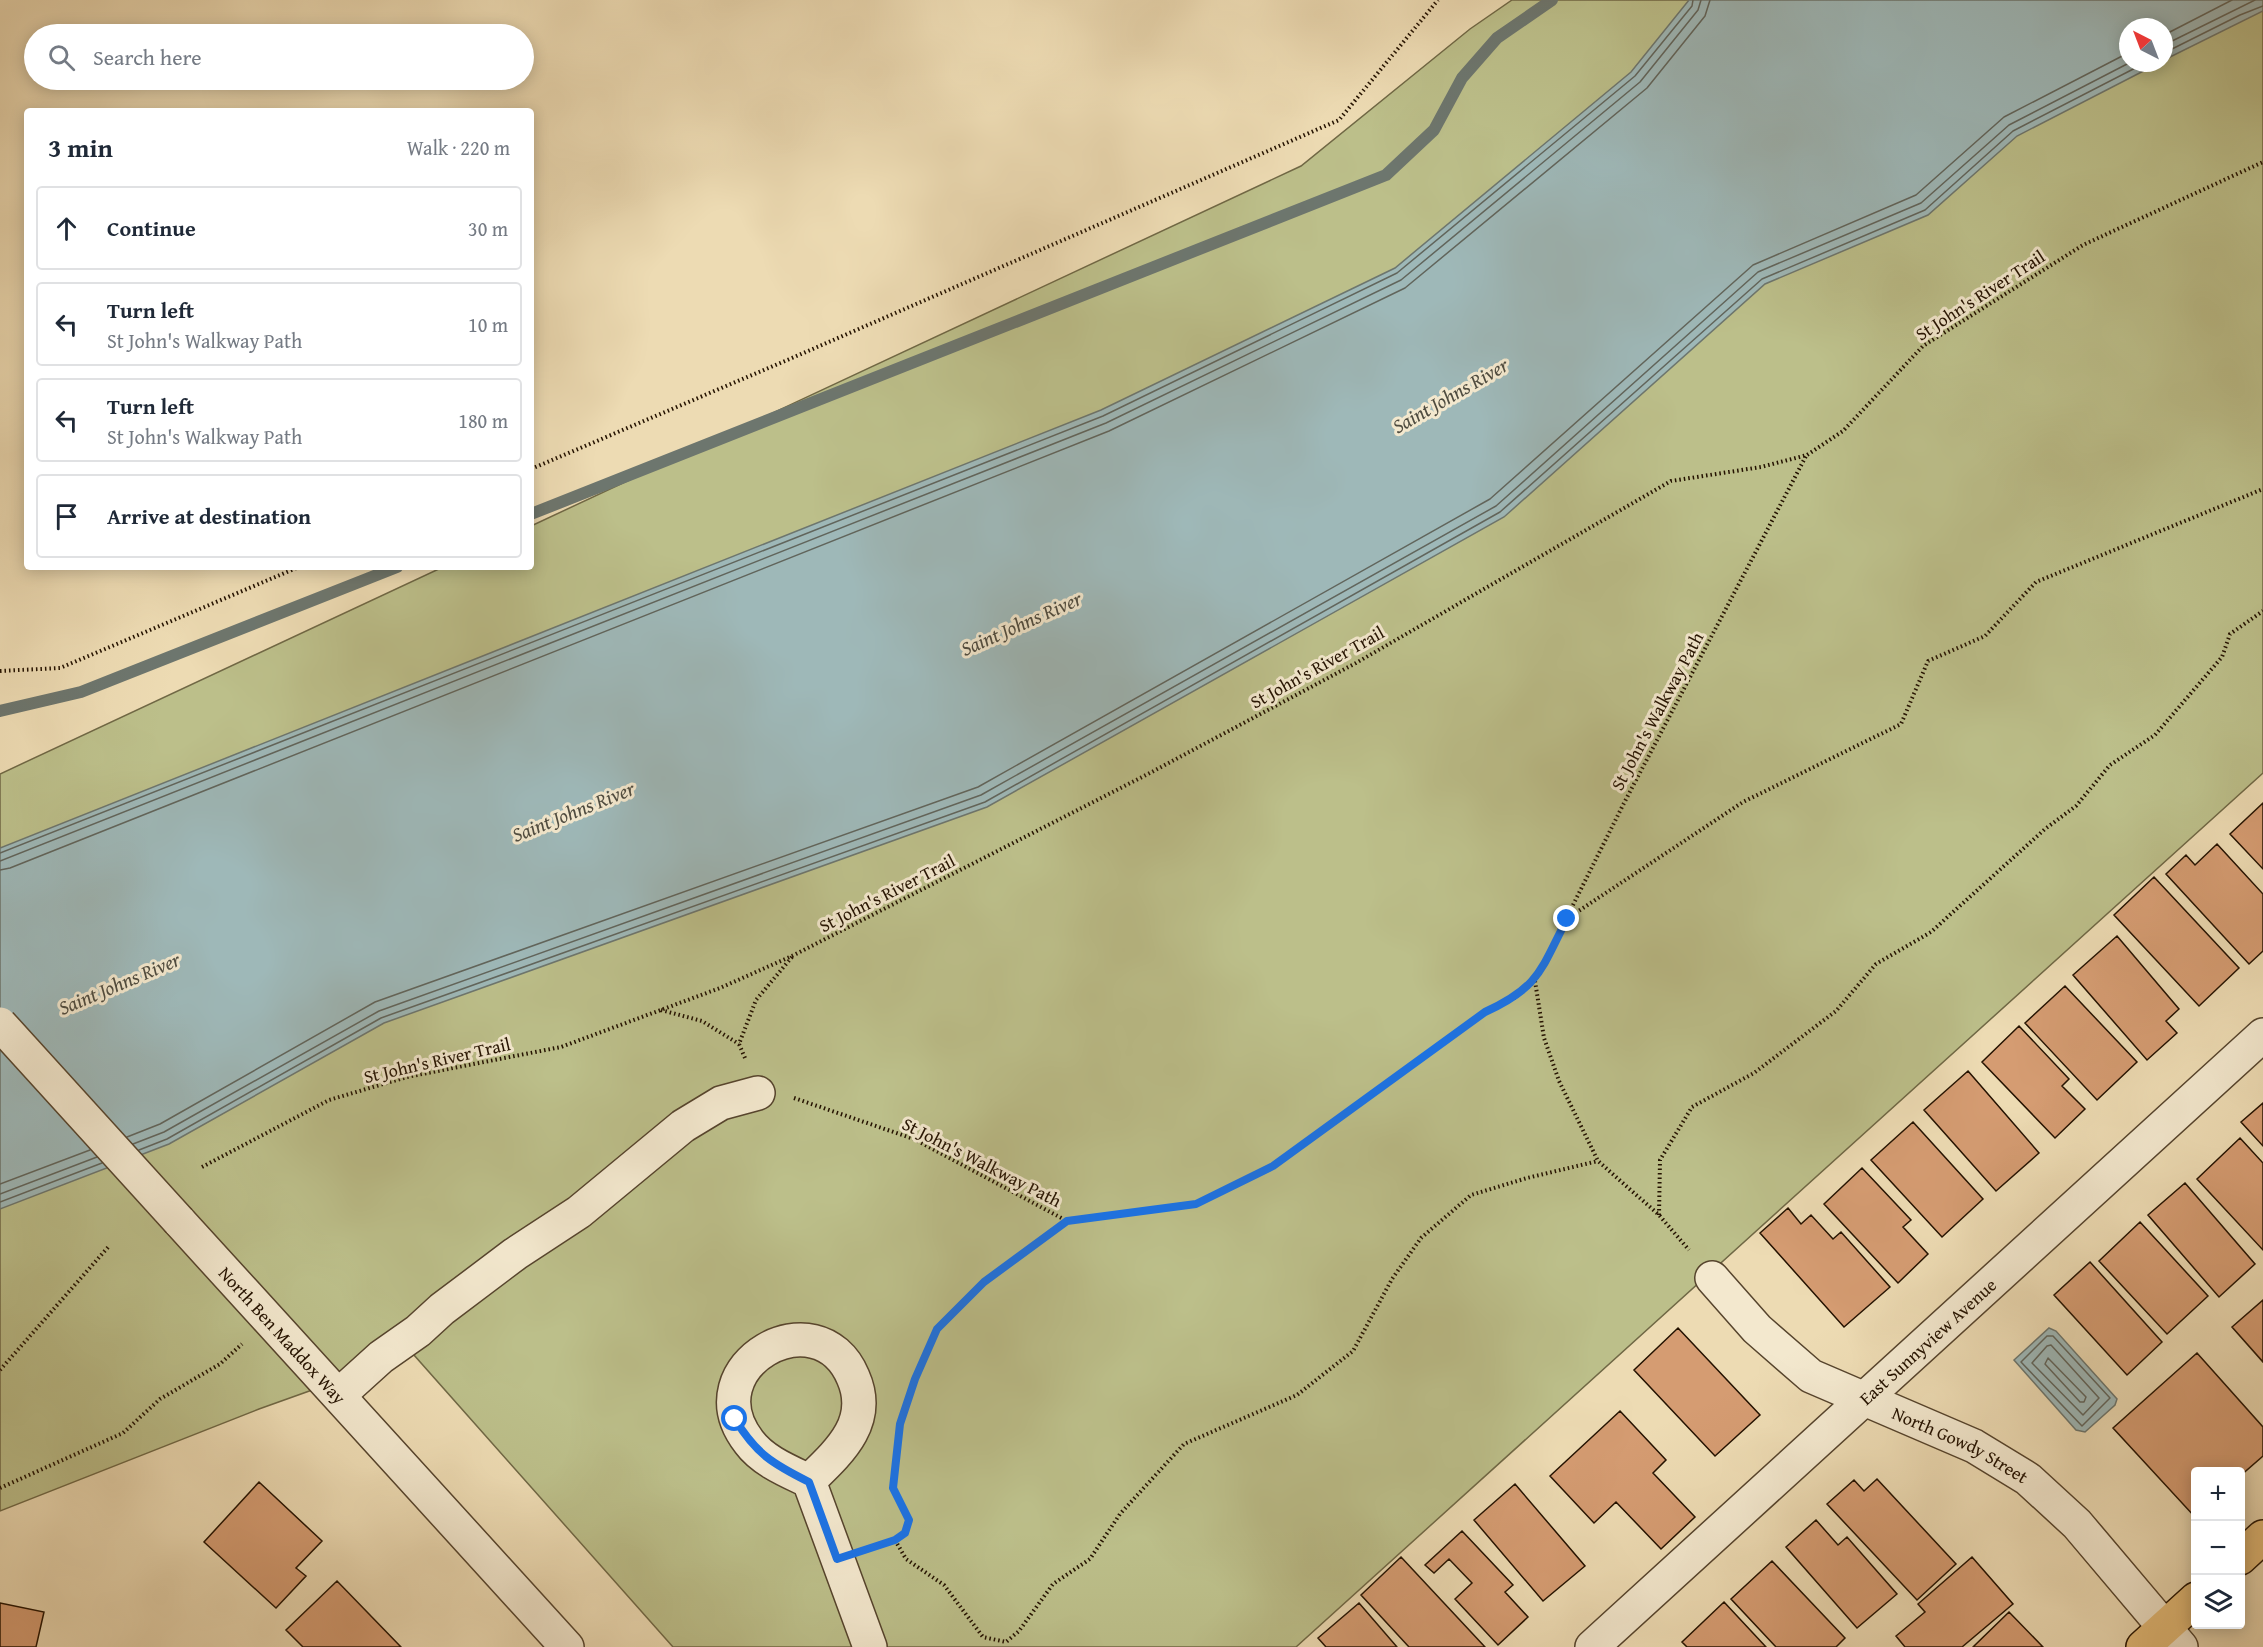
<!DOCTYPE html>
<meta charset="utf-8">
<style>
:root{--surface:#fff;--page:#f2f2f3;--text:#1f2937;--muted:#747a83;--line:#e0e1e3}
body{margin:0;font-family:"Gentium Book Plus",serif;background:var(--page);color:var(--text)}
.controls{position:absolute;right:18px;bottom:18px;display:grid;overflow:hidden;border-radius:6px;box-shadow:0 3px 15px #0003}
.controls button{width:54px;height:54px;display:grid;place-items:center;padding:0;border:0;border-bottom:2px solid var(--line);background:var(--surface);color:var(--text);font:30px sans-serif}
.compass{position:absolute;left:2119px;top:18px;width:54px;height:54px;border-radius:50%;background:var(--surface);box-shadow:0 3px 15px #0003;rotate:318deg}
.stop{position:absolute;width:18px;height:18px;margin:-14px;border:4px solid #1a73e8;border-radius:50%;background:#fff}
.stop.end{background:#1a73e8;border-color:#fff;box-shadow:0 2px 6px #0008}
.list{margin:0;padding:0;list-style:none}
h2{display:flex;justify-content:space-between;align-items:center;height:78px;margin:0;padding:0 24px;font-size:26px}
h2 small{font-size:20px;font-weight:400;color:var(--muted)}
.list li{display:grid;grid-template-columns:39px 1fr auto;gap:18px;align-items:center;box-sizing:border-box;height:84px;margin:0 12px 12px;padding:0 12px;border:2px solid var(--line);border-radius:6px}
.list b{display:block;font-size:22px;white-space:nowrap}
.list p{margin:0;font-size:20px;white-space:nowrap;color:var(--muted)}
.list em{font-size:20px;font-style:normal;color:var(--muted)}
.icon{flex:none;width:33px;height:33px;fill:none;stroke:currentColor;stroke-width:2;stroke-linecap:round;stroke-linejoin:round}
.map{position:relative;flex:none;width:2263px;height:1647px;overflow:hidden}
.search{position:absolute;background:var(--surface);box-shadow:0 3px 15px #0003;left:24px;top:24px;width:510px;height:66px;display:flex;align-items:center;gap:15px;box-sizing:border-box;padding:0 21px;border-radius:33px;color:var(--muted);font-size:22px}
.panel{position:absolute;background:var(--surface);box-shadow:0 3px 15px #0003;left:24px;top:108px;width:510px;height:462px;border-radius:6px}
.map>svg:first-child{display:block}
.green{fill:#bcbf8a;stroke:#706845;stroke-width:1.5;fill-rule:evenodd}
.water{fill:#9eb8b8;stroke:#6d766e;stroke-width:1.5}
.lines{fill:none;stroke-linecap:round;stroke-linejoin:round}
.shore{stroke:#61655c;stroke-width:1.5}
.stream{stroke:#6d766e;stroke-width:12}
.building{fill:#d59c72;stroke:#241200;stroke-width:1.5}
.minor-casing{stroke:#56442d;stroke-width:36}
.major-casing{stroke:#241200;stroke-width:36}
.path{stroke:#241200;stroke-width:4;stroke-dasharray:1.5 3;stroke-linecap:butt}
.minor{stroke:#f3e8ce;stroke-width:33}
.major{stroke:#e6be7a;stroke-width:33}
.minor-bridge-casing{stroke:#56442d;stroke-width:36;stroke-linecap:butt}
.minor-bridge{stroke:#f3e8ce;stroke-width:33}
.route{stroke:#1a73e8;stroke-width:8}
.labels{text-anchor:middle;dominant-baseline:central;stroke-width:6;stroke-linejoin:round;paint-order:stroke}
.street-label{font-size:18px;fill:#241200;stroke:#f3e8ce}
.water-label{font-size:20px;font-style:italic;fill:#4f4c40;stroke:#f3e8ce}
</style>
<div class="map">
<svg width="2263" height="1647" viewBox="0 0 2263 1647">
<rect width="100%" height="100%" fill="#eddbb3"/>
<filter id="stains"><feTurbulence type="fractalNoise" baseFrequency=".00333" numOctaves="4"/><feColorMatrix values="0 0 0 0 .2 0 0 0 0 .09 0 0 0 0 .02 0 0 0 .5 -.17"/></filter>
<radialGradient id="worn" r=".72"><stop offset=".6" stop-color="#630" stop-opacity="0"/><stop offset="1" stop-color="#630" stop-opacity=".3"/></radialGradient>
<path class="green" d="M1512,0H2263V773L1296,1647H673L413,1354L259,1409L0,1511V774L443,567H531V526L1301,166L1470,29ZM2128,27H2164V63H2128Z"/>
<path class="water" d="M1689,0H2263V11L2164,60V27H2128V63H2159L2017,136L1928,215L1765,284L1504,517L987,807L384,1023L169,1144L0,1209V848L1101,410L1395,268L1631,72Z
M2049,1328L2056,1331L2117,1399L2115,1405L2085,1432L2076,1430L2014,1360Z"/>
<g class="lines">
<path class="shore" d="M2164,35L2232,0
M2164,45L2255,0
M2164,53L2240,15L2263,6
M0,853L1103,416L1397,273L1635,76L1692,6L1693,0
M0,861L1106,423L1401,280L1640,82L1698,10L1701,0
M0,870L10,868L1109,431L1405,288L1647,88L1705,16L1710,0
M127,1137L160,1124L375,1002L978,787L1490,499L1753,265L1916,195L2004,117L2128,53
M133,1144L164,1132L379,1011L981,795L1496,506L1758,272L1921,203L2009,125L2129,63
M139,1150L167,1139L381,1018L985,802L1500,512L1762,279L1925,210L2013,131L2145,63
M0,1184L90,1150
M0,1194L97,1157
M0,1202L102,1163
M2047,1336H2053L2110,1398L2082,1426L2021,1362Z
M2051,1345L2099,1398L2083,1415L2032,1363L2047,1346Z
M2048,1358L2086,1397L2084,1402H2080L2045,1364Z"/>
<path class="stream" d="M531,514L1386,175L1434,130L1462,78L1497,38L1552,0
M0,711L81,692L397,567"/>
</g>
<path class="building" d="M2263,803V869L2230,834Z
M2217,844L2263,894V951L2249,964L2166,874L2186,855L2195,865Z
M2154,877L2239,968L2199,1006L2114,915Z
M2117,936L2179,1009L2166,1021L2177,1033L2147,1060L2073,975Z
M2065,986L2137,1062L2097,1100L2025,1023Z
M2019,1026L2069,1079L2062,1086L2085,1109L2055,1138L1982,1062Z
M1968,1071L2039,1153L1996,1191L1924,1110Z
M2263,1103V1146L2241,1122Z
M1913,1122L1983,1199L1942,1237L1871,1160Z
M2240,1138L2263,1163V1250L2197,1179Z
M1862,1168L1911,1220L1903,1227L1928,1254L1898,1283L1824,1204Z
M2185,1183L2255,1264L2219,1297L2148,1215Z
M1788,1208L1801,1224L1811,1215L1833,1239L1841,1232L1890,1287L1844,1327L1760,1233Z
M2140,1222L2208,1296L2167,1334L2099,1261Z
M2090,1262L2162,1342L2127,1375L2054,1295Z
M2263,1300V1362L2232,1327Z
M1678,1328L1760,1415L1715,1456L1634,1370Z
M2197,1353L2263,1427V1456L2240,1476V1472H2196L2194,1516L2113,1428Z
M1620,1411L1666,1460L1653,1473L1695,1517L1661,1549L1616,1502L1594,1523L1550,1476Z
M1877,1479L1956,1564L1917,1600L1827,1504L1854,1480L1864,1491Z
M259,1482L322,1541L296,1568L306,1576L276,1608L204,1542Z
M1515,1484L1585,1566L1543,1601L1474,1520Z
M1816,1520L1838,1545L1847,1537L1897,1594L1857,1628L1786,1547Z
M1462,1531L1513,1585L1505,1592L1528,1617L1498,1645L1455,1599L1472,1583L1449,1559L1434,1573L1425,1565Z
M1401,1557L1485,1647H1409L1361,1595Z
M1972,1557L2013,1604L1962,1647H1905L1896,1636L1925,1612L1918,1604Z
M1772,1561L1845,1638L1836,1647H1776L1731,1599Z
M337,1581L401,1647H303L286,1630Z
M1724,1602L1766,1647H1687L1682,1642Z
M0,1603L44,1612L36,1647H0Z
M1359,1603L1397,1647H1326L1318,1638Z
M2009,1612L2043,1647H1973Z"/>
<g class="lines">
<g class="minor-casing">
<g id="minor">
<path id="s1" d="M179,1221L567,1647"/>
<path id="s2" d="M1712,1278L1757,1329L1811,1376L1974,1446L2028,1479L2077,1524L2181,1647"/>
<path d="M339,1395L381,1357L418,1331L442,1309L515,1254L579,1212L683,1126L721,1103L758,1093"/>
<path d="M809,1481C839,1452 873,1422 853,1377C818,1294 690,1366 749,1442C763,1461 788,1471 809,1481L870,1647"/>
<path id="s3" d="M1592,1647L2263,1035"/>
</g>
</g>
<g class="major-casing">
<path id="major" d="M2240,1558L2263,1537
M2143,1647L2196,1599"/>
</g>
<path class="path" d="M531,469L792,358L1339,120L1438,0
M0,671L60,668L299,567
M1568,918L1743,802L1901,724L1928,661L1985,636L2036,582L2263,489
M1535,981L1544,1038L1559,1081L1598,1161L1659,1215L1689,1250
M661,1010L702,1021L739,1044
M745,1058L739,1044L756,1000L792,957
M794,1098L914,1139L1067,1221L1196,1204L1273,1166L1485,1012L1513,999L1535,981L1623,805L1806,456
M202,1167L329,1100L407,1077L561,1047L720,988L792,956L1148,774L1356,663L1671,481L1761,467L1807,455L1843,431L1923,346L2083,245L2263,162
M1659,1215L1660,1160L1692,1107L1754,1073L1836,1011L1876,964L1931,932L2045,829L2076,806L2110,765L2155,735L2222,657L2230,634L2263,611
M0,1370L110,1245
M0,1488L123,1433L160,1399L220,1364L242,1344
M895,1540L906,1559L944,1585L983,1637L1006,1642L1019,1631L1053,1584L1090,1559L1120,1514L1184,1444L1297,1395L1353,1351L1392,1279L1421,1238L1471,1195L1527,1178L1598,1161
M872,1548C892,1541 902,1541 909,1520L893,1488L900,1424L915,1379L937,1329L984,1282L1067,1221"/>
<use href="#minor" class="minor"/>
<use href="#major" class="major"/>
<g class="minor-bridge-casing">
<path id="minor-bridge" d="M0,1024L179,1221"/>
</g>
<use href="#minor-bridge" class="minor-bridge"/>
</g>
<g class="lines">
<path class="route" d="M735,1419C756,1454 773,1464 809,1482L837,1559L895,1540L905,1533L909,1520L893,1488L900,1424L915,1379L937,1329L984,1282L1067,1221L1196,1204L1273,1166L1485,1012C1540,987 1541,969 1567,919"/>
</g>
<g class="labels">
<g class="street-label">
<text transform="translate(1980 295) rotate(-33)">St John's River Trail</text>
<text transform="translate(1317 667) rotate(-29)">St John's River Trail</text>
<text transform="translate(1657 711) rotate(-62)">St John's Walkway Path</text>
<text transform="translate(887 893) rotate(-27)">St John's River Trail</text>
<text transform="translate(437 1060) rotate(-13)">St John's River Trail</text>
<text transform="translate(982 1162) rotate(27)">St John's Walkway Path</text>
<text stroke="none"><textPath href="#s1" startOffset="154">North Ben Maddox Way</textPath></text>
<text stroke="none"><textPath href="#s3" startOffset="454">East Sunnyview Avenue</textPath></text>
<text stroke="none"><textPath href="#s2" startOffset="304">North Gowdy Street</textPath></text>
</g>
<g class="water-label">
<text transform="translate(1450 395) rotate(-30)">Saint Johns River</text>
<text transform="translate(1021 623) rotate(-24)">Saint Johns River</text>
<text transform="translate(573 811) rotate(-22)">Saint Johns River</text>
<text transform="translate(119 983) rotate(-23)">Saint Johns River</text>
</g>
</g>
<rect width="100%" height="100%" filter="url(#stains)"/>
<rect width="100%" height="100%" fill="url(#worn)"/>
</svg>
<div class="controls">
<button>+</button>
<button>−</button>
<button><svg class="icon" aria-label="layers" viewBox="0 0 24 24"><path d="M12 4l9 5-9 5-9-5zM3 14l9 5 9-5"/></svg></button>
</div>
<svg class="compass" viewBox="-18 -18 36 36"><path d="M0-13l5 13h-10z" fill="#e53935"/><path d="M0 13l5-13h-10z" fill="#747a83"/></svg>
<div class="stop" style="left:735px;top:1419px"></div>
<div class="stop end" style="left:1567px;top:919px"></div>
<div class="search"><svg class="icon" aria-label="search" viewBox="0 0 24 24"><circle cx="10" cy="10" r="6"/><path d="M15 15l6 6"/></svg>Search here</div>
<section class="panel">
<h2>3 min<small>Walk · 220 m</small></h2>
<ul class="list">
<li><svg class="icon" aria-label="ahead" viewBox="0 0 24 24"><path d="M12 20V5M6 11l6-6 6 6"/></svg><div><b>Continue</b></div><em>30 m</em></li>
<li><svg class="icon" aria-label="left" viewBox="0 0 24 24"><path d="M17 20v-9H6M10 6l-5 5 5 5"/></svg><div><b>Turn left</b><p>St John's Walkway Path</p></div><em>10 m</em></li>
<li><svg class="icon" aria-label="left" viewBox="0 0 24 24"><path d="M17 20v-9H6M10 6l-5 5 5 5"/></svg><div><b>Turn left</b><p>St John's Walkway Path</p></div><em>180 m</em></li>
<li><svg class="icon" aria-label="arrive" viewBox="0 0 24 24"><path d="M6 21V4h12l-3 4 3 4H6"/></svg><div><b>Arrive at destination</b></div></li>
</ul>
</section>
</div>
